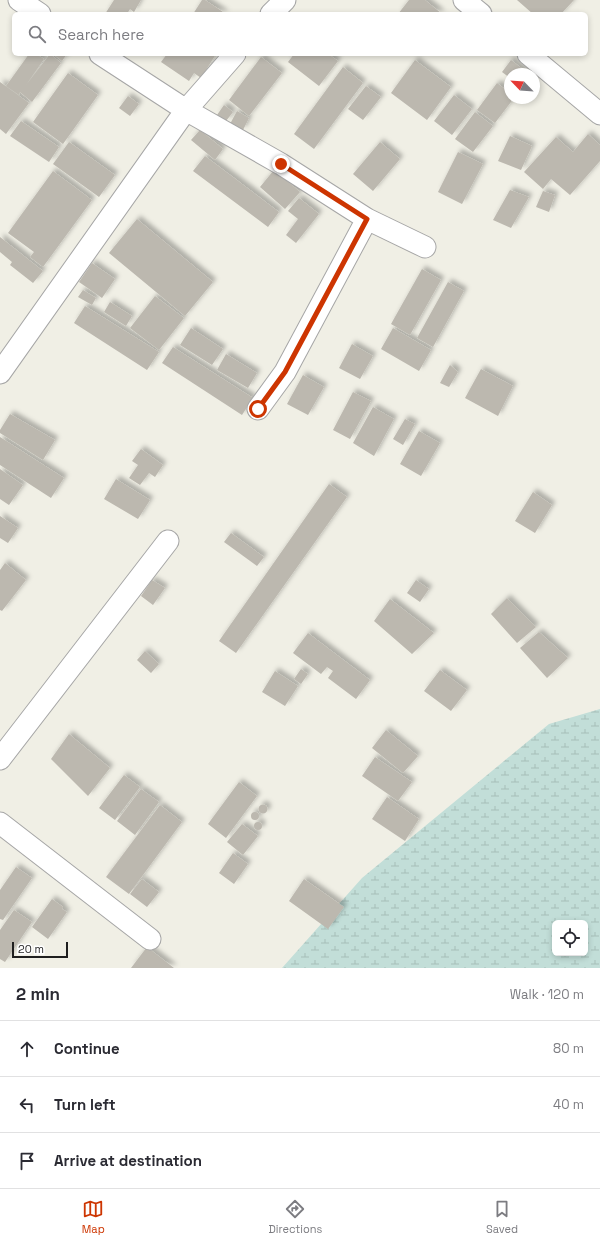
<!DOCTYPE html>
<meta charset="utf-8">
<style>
:root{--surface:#fff;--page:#f2f2f3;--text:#2b2b33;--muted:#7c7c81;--line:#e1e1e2;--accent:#cd3501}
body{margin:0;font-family:"Space Grotesk",sans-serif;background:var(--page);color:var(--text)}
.controls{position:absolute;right:12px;bottom:12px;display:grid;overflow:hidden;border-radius:6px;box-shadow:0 2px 6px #0003}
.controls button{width:36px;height:36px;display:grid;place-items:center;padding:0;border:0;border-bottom:1px solid var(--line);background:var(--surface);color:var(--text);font:20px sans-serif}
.compass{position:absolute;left:504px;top:68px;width:36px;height:36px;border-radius:50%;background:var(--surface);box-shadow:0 2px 6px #0003;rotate:295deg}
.scale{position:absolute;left:12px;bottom:10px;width:56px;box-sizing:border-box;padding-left:4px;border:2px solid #1f1f1f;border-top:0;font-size:11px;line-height:14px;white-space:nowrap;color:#1f1f1f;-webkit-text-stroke:3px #fff;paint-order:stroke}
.stop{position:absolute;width:12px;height:12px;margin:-9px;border:3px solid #cd3501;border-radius:50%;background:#fff}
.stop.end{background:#cd3501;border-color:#fff;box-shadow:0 1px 4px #0008}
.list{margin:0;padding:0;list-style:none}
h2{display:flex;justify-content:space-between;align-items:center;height:52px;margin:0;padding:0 16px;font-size:17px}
h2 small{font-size:13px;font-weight:400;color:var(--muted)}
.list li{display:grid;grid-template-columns:26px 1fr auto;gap:12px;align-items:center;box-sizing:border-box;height:56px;padding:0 16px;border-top:1px solid var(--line)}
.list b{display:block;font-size:15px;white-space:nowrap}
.list em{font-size:13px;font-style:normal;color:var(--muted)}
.icon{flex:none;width:22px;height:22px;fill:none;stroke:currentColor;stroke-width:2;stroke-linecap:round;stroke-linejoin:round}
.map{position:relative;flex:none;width:600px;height:968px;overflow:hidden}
.search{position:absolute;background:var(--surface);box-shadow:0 2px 6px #0003;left:12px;right:12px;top:12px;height:44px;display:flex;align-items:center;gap:10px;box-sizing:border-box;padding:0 14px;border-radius:6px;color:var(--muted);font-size:15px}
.sheet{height:220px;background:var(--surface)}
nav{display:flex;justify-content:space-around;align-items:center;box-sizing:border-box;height:56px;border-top:1px solid var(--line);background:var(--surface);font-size:11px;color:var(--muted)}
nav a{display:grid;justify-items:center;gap:2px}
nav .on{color:var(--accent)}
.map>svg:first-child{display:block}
.wetland{fill:url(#wetland-marsh);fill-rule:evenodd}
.building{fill:#bcb8af;filter:url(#shadow)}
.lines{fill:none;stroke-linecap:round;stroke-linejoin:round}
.street-casing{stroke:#a6a6a6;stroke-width:23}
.street{stroke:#fff;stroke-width:21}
.route{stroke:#cd3501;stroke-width:5}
</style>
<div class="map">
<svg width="600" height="968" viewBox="0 0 600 968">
<defs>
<pattern id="wetland-marsh" width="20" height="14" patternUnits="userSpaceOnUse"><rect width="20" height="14" fill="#c2ded8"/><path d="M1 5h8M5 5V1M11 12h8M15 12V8" fill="none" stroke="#a6beb9"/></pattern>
<filter id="shadow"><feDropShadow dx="3.5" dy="-3.5" stdDeviation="2" flood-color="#0004"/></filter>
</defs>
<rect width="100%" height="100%" fill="#f0efe5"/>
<path class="wetland" d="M600,709V968H282L362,878L549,724ZM555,923H585V953H555Z"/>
<path class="building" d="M114,0H141L134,12L130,9L127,14H105Z
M202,0H205L226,14H193Z
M409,0H425L442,14H398Z
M517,0H574L561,14H533Z
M29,54H36L44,59L26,85L50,54L61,63L32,102L20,92L19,95L6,86Z
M53,54H67L62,61Z
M167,54H216L201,78L194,73L189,81L161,62Z
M294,54H328L338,61L319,86L288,62Z
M261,57L282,73L249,116L229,100Z
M415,60L451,87L427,120L391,93Z
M511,60L529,74H510V78L502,72Z
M343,67L363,83L314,149L294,134Z
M68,73L98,95L63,144L33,122Z
M0,82L29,103L6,134L0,129Z
M497,83L510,93V98H514L495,123L477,110Z
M366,86L381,97L363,120L348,109Z
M454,95L472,109L452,135L434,121Z
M128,96L139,104L130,116L119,108Z
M224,105L233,112L226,121L217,115Z
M237,111L249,118L243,130L230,124Z
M475,112L493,126L473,152L455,139Z
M21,121L59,147L49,162L10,136Z
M200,130L223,149L215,160L191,140Z
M588,134L600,145V161L570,195L551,179L543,189L524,172L556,137L573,152Z
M510,136L532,146L521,170L498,161Z
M69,142L115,175L99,197L53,164Z
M380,142L400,159L373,191L353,174Z
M458,152L483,164L462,204L438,192Z
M205,156L279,212L268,227L193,171Z
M274,170L300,192L285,209L260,187Z
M53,171L92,200L43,267L30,257L34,252L8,233Z
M510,190L529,197L511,228L493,220Z
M543,191L555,195L549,212L536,207Z
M299,198L319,214L296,243L286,235L298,219L288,211Z
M137,219L213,282L185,316L109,253Z
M0,237L43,271L33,283L10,265L12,262L0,252Z
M92,263L115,279L102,298L79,282Z
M422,269L441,280L410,335L391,324Z
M448,282L464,291L433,347L417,338Z
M83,290L96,298L92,305L78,297Z
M155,296L184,318L159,350L130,328Z
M110,302L132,316L126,326L104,312Z
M85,306L159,352L147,370L74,323Z
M191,328L223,349L212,365L180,345Z
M393,328L431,350L419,371L381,349Z
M352,344L373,356L360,379L339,368Z
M173,347L253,398L242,415L162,363Z
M226,354L257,373L248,388L217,370Z
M450,365L458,372L449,387L440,383Z
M481,369L513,386L498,416L465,398Z
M303,375L324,387L308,415L287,404Z
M353,392L371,401L350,439L333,430Z
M373,407L394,419L374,456L353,443Z
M10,414L55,440L43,460L0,433V430Z
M405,419L415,424L403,445L393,439Z
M419,431L440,443L421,476L400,464Z
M0,437L64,478L51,498L0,465Z
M141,449L163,465L155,477L149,473L140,485L129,478L138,465L132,461Z
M0,469L23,485L9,505L0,499Z
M116,479L150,500L138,519L104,499Z
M329,484L347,497L236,653L219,641Z
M533,492L552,505L535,533L515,521Z
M0,516L18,528L8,543L0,538Z
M231,533L264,557L257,566L224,542Z
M5,563L26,580L2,611L0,610V570Z
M152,580L165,588L153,605L141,596Z
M416,580L429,589L420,602L407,593Z
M507,598L536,627L517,643L491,614Z
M390,599L434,633L412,654L374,621Z
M539,632L568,658L547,678L520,648Z
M308,633L370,680L356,699L328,678L333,671L327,667L321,674L293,653Z
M145,651L159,664L151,673L137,660Z
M301,669L308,674L301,684L294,679Z
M440,670L467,690L451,711L424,691Z
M275,671L298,686L285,706L262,692Z
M386,730L418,756L403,773L372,748Z
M69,734L110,768L88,796L51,759Z
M375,757L412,782L398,801L362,776Z
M124,775L140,787L115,820L99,808Z
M239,782L257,796L226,838L208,824Z
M141,789L159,802L135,835L117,821Z
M387,797L419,819L405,841L372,819Z
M258.5 809a4.5 4.5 0 1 1 9 0a4.5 4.5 0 1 1-9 0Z
M160,805L182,822L129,894L106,877Z
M251 816a4 4 0 1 1 8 0a4 4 0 1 1-8 0Z
M254 826a4 4 0 1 1 8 0a4 4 0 1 1-8 0Z
M242,824L258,836L243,855L227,842Z
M233,853L248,864L234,884L219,873Z
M16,867L32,878L3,920L0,919V890Z
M142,879L159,892L147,907L130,894Z
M304,879L344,907L328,929L289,901Z
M52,899L63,907L62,909L67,912L48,939L32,927Z
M14,910L32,922L5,962L0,959V930Z
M147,947L174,968H131Z"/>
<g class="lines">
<g class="street-casing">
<path id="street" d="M19,0L40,14
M464,0L481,14
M271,14L285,0
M100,54L186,110L281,164L367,219L425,247
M528,54L600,114
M0,373L186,110L235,54
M258,409L285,372L367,219
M0,759L168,541
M0,823L150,939"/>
</g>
<use href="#street" class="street"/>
</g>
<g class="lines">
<path class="route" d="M258,409L285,372L367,219L281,164"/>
</g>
</svg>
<div class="controls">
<button><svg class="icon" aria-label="locate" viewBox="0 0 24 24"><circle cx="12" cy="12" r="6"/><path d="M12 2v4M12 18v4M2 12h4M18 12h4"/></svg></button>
</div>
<svg class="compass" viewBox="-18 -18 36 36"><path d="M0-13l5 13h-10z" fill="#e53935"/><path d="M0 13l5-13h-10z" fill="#7c7c81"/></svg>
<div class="scale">20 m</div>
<div class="stop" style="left:258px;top:409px"></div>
<div class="stop end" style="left:281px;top:164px"></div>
<div class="search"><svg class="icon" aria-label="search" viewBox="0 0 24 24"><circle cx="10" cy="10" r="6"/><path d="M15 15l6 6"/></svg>Search here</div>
</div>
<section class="sheet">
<h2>2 min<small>Walk · 120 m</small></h2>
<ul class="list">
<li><svg class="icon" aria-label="ahead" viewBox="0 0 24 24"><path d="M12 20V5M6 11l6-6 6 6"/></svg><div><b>Continue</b></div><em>80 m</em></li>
<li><svg class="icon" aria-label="left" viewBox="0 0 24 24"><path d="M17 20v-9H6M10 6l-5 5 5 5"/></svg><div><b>Turn left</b></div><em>40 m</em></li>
<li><svg class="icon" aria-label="arrive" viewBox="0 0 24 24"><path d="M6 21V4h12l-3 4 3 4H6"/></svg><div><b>Arrive at destination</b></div></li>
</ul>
</section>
<nav>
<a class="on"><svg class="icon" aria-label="map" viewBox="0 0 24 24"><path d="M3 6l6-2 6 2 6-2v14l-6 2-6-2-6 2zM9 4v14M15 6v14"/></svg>Map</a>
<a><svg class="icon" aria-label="directions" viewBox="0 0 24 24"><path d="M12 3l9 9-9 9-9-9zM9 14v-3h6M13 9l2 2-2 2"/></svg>Directions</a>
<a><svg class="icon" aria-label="saved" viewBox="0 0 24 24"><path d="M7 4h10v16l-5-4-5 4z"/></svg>Saved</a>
</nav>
